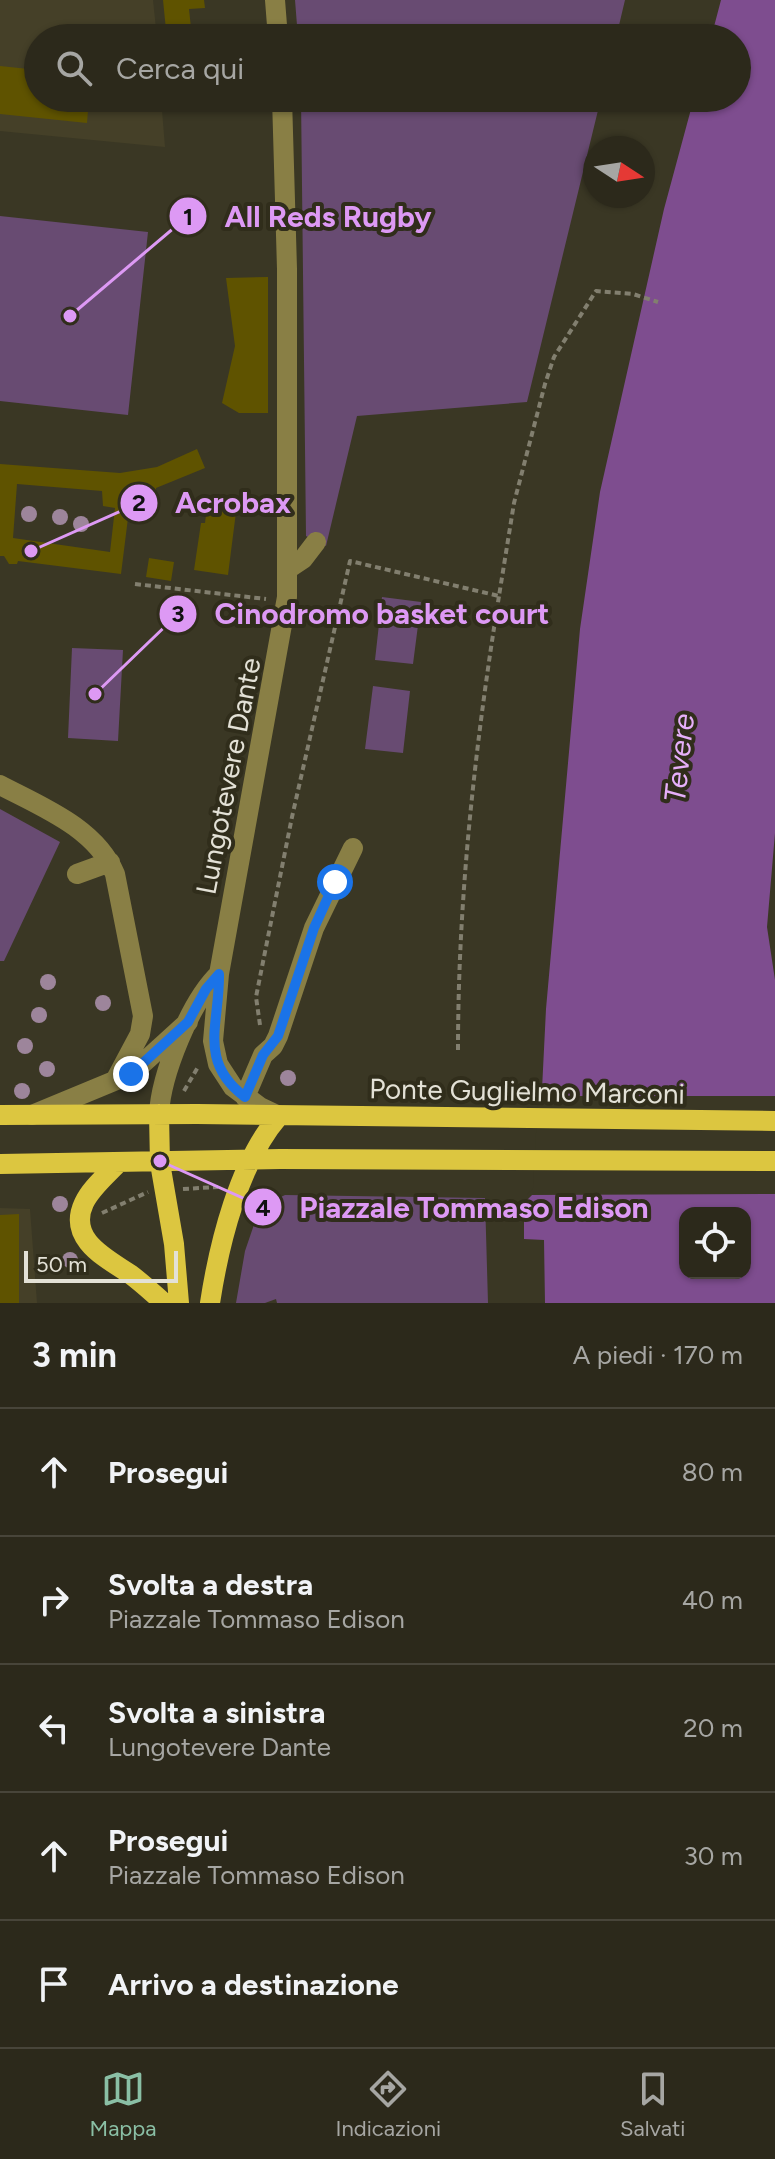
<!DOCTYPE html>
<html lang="it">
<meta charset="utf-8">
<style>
:root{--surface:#2c291b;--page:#343124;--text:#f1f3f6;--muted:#a6a6a3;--line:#48453a;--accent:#8abfa5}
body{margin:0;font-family:Figtree,sans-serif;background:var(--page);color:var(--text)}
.controls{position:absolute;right:24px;bottom:24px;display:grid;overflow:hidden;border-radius:16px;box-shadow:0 2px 6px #0004}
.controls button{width:72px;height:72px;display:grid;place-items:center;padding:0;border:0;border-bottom:2px solid var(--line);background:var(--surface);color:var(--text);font:40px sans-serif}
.compass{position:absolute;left:583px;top:136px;width:72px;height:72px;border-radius:50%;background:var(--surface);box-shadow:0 2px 6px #0004;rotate:102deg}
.scale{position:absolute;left:24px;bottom:20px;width:154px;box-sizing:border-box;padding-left:8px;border:4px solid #e3e1d6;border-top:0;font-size:22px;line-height:28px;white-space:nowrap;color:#e3e1d6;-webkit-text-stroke:6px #302d1b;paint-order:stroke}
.stop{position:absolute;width:24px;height:24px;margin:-18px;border:6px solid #1a73e8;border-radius:50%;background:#fff}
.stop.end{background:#1a73e8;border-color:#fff;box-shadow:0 2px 8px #0008}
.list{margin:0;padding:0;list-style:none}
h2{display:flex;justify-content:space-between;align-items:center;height:104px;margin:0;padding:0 32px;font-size:34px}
h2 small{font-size:26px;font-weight:400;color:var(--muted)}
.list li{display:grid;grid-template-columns:52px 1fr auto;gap:24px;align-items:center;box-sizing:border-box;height:128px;padding:0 32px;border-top:2px solid var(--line)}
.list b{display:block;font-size:30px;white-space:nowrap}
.list p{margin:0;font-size:26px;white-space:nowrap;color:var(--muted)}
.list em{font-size:26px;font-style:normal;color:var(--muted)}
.icon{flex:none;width:44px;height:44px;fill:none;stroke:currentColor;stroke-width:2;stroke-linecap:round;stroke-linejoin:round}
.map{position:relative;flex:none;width:775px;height:1303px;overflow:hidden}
.search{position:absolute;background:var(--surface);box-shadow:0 2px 6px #0004;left:24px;right:24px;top:24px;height:88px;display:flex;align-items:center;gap:20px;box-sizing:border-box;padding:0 28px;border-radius:44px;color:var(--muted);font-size:30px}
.sheet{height:744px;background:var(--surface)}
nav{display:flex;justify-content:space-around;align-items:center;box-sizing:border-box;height:112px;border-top:2px solid var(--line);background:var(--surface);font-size:22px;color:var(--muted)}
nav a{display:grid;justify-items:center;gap:4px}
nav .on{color:var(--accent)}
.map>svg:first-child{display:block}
.built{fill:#454028}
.green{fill:#684b72}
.water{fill:#7e4d8f;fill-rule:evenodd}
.pier{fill:#3a3724}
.building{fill:#5f5300;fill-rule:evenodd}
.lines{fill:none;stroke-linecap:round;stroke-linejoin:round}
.path{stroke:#827f6f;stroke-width:4;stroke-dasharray:6 4;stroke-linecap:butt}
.minor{stroke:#897f45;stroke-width:20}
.major{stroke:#dcc640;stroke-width:20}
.tree{fill:#9d859b}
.route{stroke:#1a73e8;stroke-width:10}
.labels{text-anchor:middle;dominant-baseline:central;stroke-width:8;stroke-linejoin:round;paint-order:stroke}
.street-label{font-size:28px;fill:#e3e1d6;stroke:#302d1b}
.water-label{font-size:30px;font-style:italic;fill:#e6aff9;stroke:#302d1b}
.leader{fill:none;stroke:#dd99f4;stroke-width:3}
.callout-dot{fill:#dd99f4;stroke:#302d1b;stroke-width:3}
.mark-label{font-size:24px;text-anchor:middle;font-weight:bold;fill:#111}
.callout-label{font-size:30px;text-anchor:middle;font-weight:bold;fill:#dd99f4;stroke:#302d1b;stroke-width:8;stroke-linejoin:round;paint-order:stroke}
</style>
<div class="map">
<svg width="775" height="1303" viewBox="0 0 775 1303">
<rect width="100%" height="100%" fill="#3a3724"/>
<path class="built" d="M0,0H153L157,38H38V98H161L165,147L0,131Z
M0,1208L30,1209L37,1303H0Z"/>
<path class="green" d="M295,0H625L616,38H298Z
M301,98H601L527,402L357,416L326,546L306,536Z
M0,216L148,232L128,415L0,401Z
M382,597L421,602L413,664L375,660Z
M72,648L123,650L118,741L68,738Z
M373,686L410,691L403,753L365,749Z
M0,809L60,842L4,961H0Z
M285,1195L485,1198L488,1303H277L276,1299L265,1303H236L245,1251L260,1207Z"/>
<path class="water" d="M721,0H775V833L767,927L775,980V1303H545L544,1240L524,1239V1203L537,1190L546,1009L580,629L600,492L664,209L694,98H737V38H711ZM685,1213H745V1273H685Z"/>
<path class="pier" d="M538,1096H775V1194L527,1195L533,1188Z"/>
<path class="building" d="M163,0H204L205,8L189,9L191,28L166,30Z
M0,66L38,70V98H89L87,123L0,114Z
M268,277V413H239L222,403L235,346L226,278Z
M197,449L205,468L156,488V497L138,501L139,516L128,518L121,574L18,561L17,564H9L4,556H0V464L120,473L157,467ZM17,484L102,491L103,506L115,508L110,552L13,538Z
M207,507L236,512L228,575L194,570L201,523H205Z
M149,558L174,562L171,581L146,577Z
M19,1214V1303H0V1215Z"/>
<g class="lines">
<path class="path" d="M135,584L266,599
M260,1025L256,997L292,817L350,561L499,596L514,503L545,384L554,357L596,291L633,294L658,302
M458,1050C458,898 475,746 499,596
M184,1091L198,1067
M183,1189L218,1187
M102,1213L148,1192"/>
<path class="minor" d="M275,0L278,38
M288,569L303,559L316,542
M0,785C42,807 96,828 115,874L143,1016L140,1034L116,1079
M77,874L110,862
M245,1097L263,1055L273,1046L278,1036L314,928L353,848
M159,1114C161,1075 190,1002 219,974
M32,1115L131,1074L188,1022
M279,1116L260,1107L233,1087L218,1064L213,1041L219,974L287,597V269L282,98"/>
<path class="major" d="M159,1114L160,1163L174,1244L179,1303
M0,1115L197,1114L775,1121
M0,1164L280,1159L775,1161
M117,1164C106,1176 91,1188 84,1203C67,1239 106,1258 130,1274C142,1283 153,1293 164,1303
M210,1303C219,1244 239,1162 279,1116"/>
</g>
<g class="tree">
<circle cx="29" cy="514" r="8"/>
<circle cx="60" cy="517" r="8"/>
<circle cx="81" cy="524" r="8"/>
<circle cx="48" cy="982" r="8"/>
<circle cx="103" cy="1003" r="8"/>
<circle cx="39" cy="1015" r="8"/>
<circle cx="25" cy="1046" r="8"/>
<circle cx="47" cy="1069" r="8"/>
<circle cx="288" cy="1078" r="8"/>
<circle cx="22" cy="1091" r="8"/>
<circle cx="60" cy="1204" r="8"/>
<circle cx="70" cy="1260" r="8"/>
</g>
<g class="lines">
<path class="route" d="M131,1074L188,1022L206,989L219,974C220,1023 197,1061 245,1097L263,1055L278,1036L314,928L335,882"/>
</g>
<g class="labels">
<g class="street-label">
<text transform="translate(228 776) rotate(-79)">Lungotevere Dante</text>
<text transform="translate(527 1091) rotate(1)">Ponte Guglielmo Marconi</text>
</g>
<g class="water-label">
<text transform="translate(679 758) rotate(-84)">Tevere</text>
</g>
</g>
<path class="leader" d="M70 316L188 216M31 551L139 503M95 694L178 614M160 1161L263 1207"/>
<g class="callout-dot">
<circle cx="70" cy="316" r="8"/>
<circle cx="31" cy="551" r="8"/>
<circle cx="95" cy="694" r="8"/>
<circle cx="160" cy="1161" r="8"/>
<circle cx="188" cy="216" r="20"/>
<circle cx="139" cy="503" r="20"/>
<circle cx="178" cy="614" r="20"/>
<circle cx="263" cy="1207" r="20"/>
</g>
<g class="mark-label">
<text x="188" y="225">1</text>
<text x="139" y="511">2</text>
<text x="178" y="622">3</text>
<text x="263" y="1216">4</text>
</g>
<g class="callout-label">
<text x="328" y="227">All Reds Rugby</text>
<text x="233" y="513">Acrobax</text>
<text x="382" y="624">Cinodromo basket court</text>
<text x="474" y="1218">Piazzale Tommaso Edison</text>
</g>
</svg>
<div class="controls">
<button><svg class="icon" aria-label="locate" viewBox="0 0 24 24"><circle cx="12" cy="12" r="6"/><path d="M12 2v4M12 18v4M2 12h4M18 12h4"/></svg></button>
</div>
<svg class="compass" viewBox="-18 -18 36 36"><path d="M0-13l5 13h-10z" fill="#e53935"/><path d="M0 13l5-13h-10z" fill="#a6a6a3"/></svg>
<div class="scale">50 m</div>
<div class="stop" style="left:335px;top:882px"></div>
<div class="stop end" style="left:131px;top:1074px"></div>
<div class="search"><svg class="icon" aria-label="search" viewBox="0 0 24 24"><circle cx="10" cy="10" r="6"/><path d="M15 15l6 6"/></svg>Cerca qui</div>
</div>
<section class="sheet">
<h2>3 min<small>A piedi · 170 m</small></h2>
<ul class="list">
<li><svg class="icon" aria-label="ahead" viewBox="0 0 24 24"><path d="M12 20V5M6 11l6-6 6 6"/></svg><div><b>Prosegui</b></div><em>80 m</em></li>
<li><svg class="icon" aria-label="right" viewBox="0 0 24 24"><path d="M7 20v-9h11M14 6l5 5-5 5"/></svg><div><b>Svolta a destra</b><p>Piazzale Tommaso Edison</p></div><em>40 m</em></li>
<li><svg class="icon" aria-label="left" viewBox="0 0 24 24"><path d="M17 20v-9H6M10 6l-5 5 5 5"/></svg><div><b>Svolta a sinistra</b><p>Lungotevere Dante</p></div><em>20 m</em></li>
<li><svg class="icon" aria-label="ahead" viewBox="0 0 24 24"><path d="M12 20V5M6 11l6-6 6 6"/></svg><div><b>Prosegui</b><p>Piazzale Tommaso Edison</p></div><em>30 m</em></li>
<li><svg class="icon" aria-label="arrive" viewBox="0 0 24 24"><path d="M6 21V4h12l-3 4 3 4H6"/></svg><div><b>Arrivo a destinazione</b></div></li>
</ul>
</section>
<nav>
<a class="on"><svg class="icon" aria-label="map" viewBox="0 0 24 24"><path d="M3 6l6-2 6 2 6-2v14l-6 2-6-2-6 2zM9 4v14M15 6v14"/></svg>Mappa</a>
<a><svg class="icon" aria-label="directions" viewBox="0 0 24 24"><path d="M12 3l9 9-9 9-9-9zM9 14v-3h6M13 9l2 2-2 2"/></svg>Indicazioni</a>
<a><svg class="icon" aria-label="saved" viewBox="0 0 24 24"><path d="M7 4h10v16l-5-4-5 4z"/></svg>Salvati</a>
</nav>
